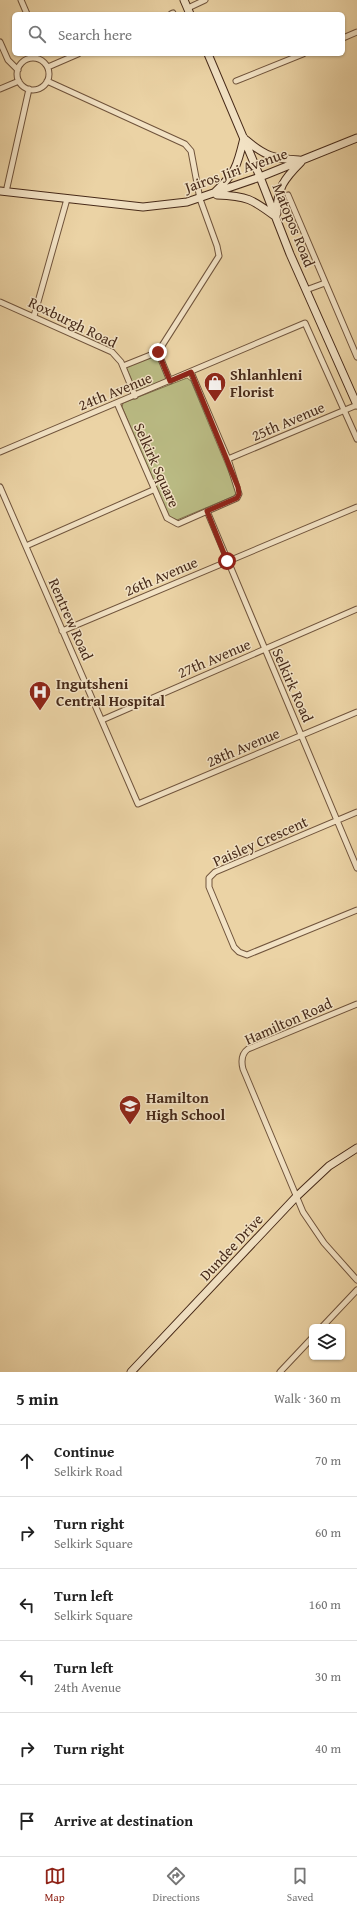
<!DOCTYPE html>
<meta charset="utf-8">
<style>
:root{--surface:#fff;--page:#f2f2f2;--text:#222;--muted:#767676;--line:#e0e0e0;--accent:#8f2418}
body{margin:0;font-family:"Gentium Book Plus",serif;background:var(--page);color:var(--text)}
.controls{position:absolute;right:12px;bottom:12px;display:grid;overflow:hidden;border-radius:6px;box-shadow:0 1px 3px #0004}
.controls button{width:36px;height:36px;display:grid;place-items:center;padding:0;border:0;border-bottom:1px solid var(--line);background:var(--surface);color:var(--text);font:20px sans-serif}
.stop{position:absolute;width:12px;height:12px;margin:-9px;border:3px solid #8f2418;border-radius:50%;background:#fff}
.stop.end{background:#8f2418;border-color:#fff;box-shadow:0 1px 4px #0008}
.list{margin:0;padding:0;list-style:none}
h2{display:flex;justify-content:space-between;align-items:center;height:52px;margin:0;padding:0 16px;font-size:17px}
h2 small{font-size:13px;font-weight:400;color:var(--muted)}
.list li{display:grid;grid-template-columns:26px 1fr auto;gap:12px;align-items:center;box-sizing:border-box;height:72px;padding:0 16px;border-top:1px solid var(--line)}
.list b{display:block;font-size:15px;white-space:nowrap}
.list p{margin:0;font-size:13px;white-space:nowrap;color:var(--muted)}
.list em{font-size:13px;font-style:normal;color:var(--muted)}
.icon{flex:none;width:22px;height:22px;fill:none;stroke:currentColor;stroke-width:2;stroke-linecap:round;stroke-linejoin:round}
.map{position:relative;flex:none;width:357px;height:1372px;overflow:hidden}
.search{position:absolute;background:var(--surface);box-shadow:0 1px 3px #0004;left:12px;right:12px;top:12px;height:44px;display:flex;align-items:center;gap:10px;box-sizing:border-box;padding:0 14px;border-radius:6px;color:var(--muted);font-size:15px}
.sheet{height:484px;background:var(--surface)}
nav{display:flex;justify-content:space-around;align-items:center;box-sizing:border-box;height:56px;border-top:1px solid var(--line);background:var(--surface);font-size:11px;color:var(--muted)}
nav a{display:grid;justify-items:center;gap:2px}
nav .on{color:var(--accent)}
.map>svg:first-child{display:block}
.green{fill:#babb84;stroke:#80724e}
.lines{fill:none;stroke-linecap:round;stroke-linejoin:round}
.street-casing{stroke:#70543c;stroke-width:7}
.secondary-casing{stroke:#472a19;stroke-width:9}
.street{stroke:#f2e2c4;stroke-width:5}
.secondary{stroke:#f2e2c4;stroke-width:7}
.route{stroke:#8f2418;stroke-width:5}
.labels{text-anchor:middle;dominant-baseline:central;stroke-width:3;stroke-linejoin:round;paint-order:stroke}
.street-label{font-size:15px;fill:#472a19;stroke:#f2e2c4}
.poi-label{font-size:15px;font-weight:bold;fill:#472a19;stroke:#f2e2c4;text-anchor:start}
</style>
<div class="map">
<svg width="357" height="1372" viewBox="0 0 357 1372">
<rect width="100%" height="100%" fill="#ebd3a5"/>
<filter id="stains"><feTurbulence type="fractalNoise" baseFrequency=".005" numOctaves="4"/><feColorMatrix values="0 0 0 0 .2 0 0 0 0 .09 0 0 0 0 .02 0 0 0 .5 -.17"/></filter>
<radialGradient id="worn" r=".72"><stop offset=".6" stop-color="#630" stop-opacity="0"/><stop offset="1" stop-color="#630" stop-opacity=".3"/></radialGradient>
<path class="green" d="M157,355L167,380L137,392L126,367Z
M187,378L191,381L235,487L236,493L234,496L177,520L168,516L122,407L123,403Z"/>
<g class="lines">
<g class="street-casing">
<path id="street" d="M21,0L27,14
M188,8L205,0
M171,14L173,13
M343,38L357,32
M0,42L8,60L18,70
M17 74a16 16 0 1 1 32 0a16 16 0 1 1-32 0Z
M48,67L78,54
M47,81L185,144L191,151L200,199L217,246L219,256L158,352L170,381
M236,81L303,54
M0,89L19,81
M6,192L29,89
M288,195L357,357
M306,290L325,283
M0,302L112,352L121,362L135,396
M34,316L67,199
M123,366L158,352
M117,403L167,518L178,524L237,498L239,494L228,459L191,372
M0,452L305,323L357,439
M228,459L357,405
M0,487L138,804L357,712
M207,511L357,868
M26,546L153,490
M62,631L357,507
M102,720L357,609
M357,812L215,872L209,878V887L234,947L239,952L247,955L357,910
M357,1004L248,1049C241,1054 241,1061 243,1069L303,1212L324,1243L357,1280
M322,1327L357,1290
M280,1372L312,1338"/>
</g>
<g class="secondary-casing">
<path id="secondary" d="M184,0L190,14
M208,54L260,177L290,254L357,405
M246,140C265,156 274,159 299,160
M0,191L143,207L187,202L260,177L357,138
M214,193C236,172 237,167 244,138
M217,195C247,196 252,199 276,217
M277,213C277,188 284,179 301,162
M131,1372L296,1197L329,1166L357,1148"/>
</g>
<use href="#street" class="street"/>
<use href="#secondary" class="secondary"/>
</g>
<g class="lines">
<path class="route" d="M158,352L170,381L191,372L238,487L239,494L237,498L207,511L227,561"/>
</g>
<defs>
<g id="shop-pin" transform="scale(1.15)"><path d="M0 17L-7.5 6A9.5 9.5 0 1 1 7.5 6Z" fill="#8f2418" stroke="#f2e2c4"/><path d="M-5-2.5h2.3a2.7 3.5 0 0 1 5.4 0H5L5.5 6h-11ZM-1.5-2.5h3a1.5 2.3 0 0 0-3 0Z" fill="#fff"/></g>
<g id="hospital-pin" transform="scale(1.15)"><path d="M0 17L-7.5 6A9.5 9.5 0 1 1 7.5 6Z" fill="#8f2418" stroke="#f2e2c4"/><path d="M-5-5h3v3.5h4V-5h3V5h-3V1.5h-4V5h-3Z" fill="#fff"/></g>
<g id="school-pin" transform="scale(1.15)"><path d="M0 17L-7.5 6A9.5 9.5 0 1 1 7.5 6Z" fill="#8f2418" stroke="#f2e2c4"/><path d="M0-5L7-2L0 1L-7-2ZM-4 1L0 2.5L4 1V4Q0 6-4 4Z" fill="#fff"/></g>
</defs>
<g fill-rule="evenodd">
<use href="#shop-pin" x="215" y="383"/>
<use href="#hospital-pin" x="40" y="692"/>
<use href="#school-pin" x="130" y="1106"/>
</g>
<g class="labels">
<g class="street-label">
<text transform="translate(236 170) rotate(-19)">Jairos Jiri Avenue</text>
<text transform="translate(294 225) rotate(68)">Matopos Road</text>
<text transform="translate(73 322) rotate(26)">Roxburgh Road</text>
<text transform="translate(115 391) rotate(-22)">24th Avenue</text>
<text transform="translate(288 421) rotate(-23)">25th Avenue</text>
<text transform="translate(157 465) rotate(66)">Selkirk Square</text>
<text transform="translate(161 576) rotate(-23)">26th Avenue</text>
<text transform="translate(71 619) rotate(66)">Rentrew Road</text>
<text transform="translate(214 658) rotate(-23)">27th Avenue</text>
<text transform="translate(293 685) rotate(66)">Selkirk Road</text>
<text transform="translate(243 747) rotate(-23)">28th Avenue</text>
<text transform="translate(260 841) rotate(-24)">Paisley Crescent</text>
<text transform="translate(288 1021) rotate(-24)">Hamilton Road</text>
<text transform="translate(231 1247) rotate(-47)">Dundee Drive</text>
</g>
<g class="poi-label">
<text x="230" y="374">Shlanhleni<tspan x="230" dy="17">Florist</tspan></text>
<text x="56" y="683">Ingutsheni<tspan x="56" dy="17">Central Hospital</tspan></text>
<text x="146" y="1097">Hamilton<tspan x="146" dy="17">High School</tspan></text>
</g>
</g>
<rect width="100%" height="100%" filter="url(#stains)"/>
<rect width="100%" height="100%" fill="url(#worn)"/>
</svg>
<div class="controls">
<button><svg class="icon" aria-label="layers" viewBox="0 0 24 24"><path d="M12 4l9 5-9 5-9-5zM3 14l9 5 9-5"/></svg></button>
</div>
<div class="stop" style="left:227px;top:561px"></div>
<div class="stop end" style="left:158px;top:352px"></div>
<div class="search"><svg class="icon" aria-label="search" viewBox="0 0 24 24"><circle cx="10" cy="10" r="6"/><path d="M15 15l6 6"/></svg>Search here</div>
</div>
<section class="sheet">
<h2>5 min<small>Walk · 360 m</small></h2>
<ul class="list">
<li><svg class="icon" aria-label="ahead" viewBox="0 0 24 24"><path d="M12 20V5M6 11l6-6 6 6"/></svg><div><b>Continue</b><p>Selkirk Road</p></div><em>70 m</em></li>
<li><svg class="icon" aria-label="right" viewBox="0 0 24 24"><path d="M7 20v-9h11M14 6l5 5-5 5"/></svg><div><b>Turn right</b><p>Selkirk Square</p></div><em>60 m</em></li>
<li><svg class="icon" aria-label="left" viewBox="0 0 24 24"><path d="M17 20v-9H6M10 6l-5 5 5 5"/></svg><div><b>Turn left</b><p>Selkirk Square</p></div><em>160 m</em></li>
<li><svg class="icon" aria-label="left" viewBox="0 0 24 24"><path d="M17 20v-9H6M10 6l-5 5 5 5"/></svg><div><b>Turn left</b><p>24th Avenue</p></div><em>30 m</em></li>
<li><svg class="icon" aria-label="right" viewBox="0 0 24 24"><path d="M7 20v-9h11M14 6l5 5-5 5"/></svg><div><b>Turn right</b></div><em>40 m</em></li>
<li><svg class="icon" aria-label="arrive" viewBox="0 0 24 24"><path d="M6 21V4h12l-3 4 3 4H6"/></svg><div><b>Arrive at destination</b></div></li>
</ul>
</section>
<nav>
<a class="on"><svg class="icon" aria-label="map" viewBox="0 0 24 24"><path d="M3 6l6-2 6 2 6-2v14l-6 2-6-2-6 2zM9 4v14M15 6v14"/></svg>Map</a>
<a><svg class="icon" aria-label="directions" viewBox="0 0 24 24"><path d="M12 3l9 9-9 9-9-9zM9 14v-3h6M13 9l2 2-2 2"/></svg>Directions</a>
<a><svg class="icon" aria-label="saved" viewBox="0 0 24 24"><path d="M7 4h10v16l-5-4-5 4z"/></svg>Saved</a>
</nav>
